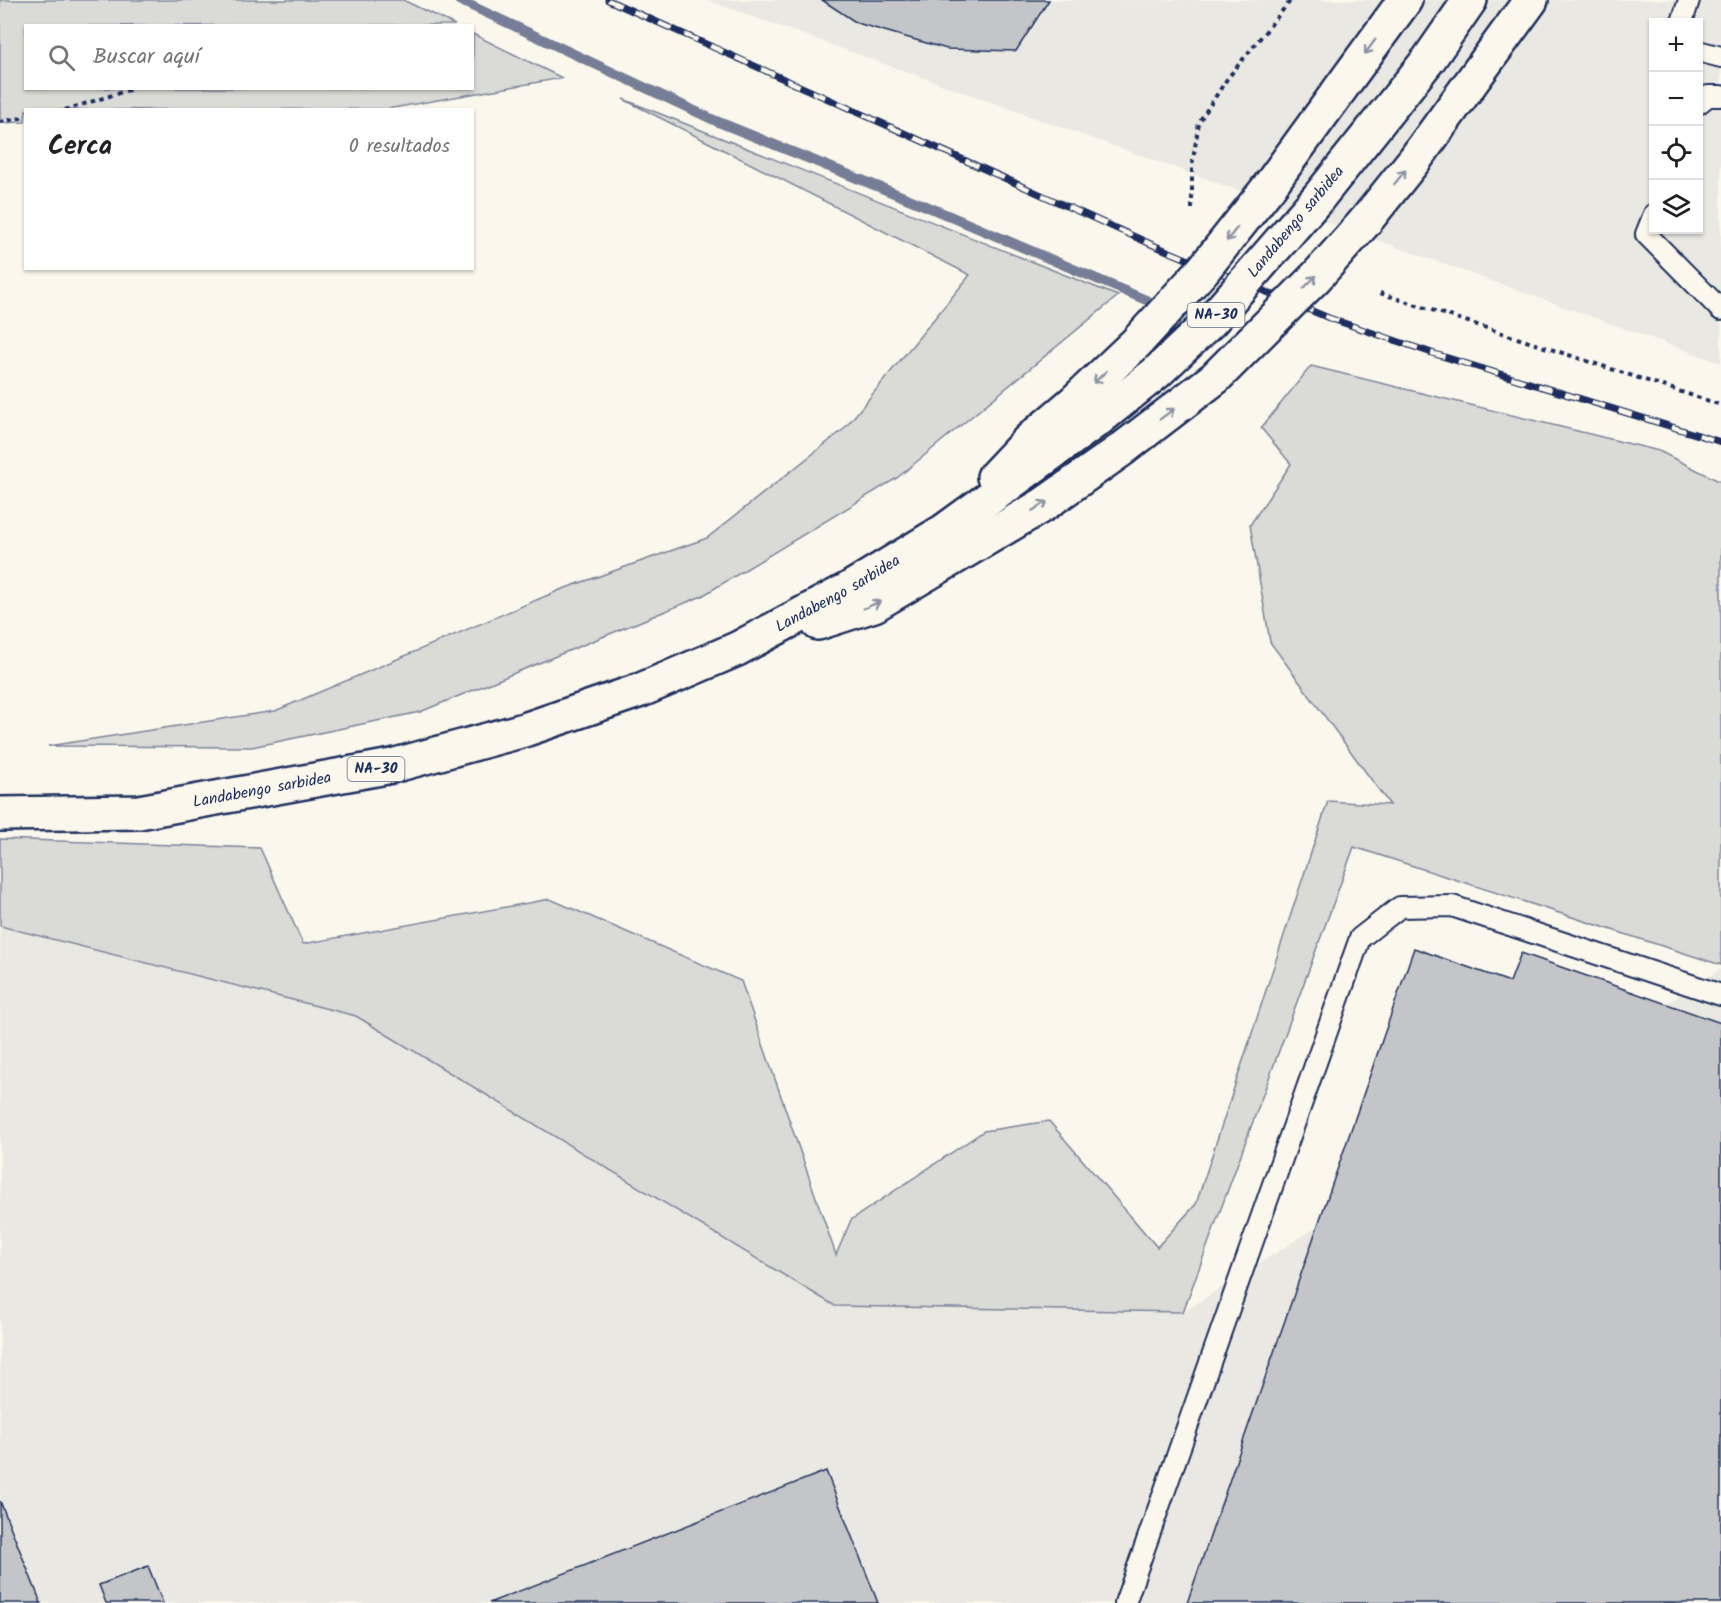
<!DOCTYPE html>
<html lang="es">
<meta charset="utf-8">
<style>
:root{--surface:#fff;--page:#f2f2f2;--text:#202124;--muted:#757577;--line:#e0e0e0}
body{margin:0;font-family:Kalam,sans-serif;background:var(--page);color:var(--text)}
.controls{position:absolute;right:18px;top:18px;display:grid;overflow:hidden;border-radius:0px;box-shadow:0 2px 4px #0004}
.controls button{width:54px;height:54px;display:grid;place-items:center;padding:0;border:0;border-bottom:2px solid var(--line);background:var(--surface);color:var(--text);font:30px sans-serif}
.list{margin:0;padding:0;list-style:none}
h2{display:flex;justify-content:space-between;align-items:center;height:78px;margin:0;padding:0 24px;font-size:26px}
h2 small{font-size:20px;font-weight:400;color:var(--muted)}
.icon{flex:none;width:33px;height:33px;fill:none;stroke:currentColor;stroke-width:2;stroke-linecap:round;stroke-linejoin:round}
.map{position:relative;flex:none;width:1721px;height:1603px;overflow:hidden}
.search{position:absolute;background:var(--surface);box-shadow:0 2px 4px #0004;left:24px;top:24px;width:450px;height:66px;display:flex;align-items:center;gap:15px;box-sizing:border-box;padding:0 21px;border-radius:0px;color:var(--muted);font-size:22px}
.panel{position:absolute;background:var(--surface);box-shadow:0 2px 4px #0004;left:24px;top:108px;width:450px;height:162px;border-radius:0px}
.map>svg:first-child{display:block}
.built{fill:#eae8e2;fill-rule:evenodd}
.green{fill:#dadad7;stroke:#7a849a;stroke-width:1.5}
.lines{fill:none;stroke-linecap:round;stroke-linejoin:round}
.stream{stroke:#747e96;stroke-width:10}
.building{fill:#c3c5c9;stroke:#1b2f5e;stroke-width:1.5}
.lane-casing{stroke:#1b2f5e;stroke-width:24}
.highway-casing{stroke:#1b2f5e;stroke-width:38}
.path{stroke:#1b2f5e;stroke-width:4;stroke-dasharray:4.5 4.5;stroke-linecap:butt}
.lane{stroke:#fbf7ec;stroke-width:20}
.highway{stroke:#fbf7ec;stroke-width:33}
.rail-casing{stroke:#1b2f5e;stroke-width:7}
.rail{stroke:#fbf7ec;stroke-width:4.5;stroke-dasharray:14;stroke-linecap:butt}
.highway-bridge-casing{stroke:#1b2f5e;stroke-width:38;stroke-linecap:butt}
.highway-bridge{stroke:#fbf7ec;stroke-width:33}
.oneway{stroke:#8b93a5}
.labels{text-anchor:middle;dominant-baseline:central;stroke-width:5;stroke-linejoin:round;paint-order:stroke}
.shield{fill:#fbf7ec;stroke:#5e6b89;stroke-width:1.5}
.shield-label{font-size:15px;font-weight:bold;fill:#1b2f5e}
.street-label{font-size:16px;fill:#1b2f5e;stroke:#fbf7ec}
</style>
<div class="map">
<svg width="1721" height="1603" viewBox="0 0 1721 1603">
<rect width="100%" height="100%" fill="#fbf7ec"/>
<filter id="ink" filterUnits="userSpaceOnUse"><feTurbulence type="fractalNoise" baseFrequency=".0167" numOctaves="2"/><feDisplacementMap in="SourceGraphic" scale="12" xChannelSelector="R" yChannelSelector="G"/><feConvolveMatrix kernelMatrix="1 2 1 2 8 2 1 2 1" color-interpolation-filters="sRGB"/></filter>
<g filter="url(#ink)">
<path class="built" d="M706,0H1721V363L985,100ZM1654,22H1698V230H1654Z
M0,926L356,1016L835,1306L1183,1312L1721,969V1603H0Z"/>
<path class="green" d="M0,0H403L455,25L26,26V88H472L473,34L562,78L387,109L26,110L25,122L0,123Z
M623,99L1118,296L897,478L702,596L420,712L252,747L48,746L275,711L560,590L707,538L844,429L970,275Z
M1311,366L1659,451L1721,482V965L1354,847L1183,1312L835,1306L356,1016L0,926V839L260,848L303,944L550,899L741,981L836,1255L851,1220L984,1131L1049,1121L1157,1247L1196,1204L1328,801L1390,805L1270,642L1250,525L1291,464L1261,428Z"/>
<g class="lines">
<path class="stream" d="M459,0L716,121L926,206L1153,303L1206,317"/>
</g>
<path class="building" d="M822,0H1049L1016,51L947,49L857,23Z
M1414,948L1510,982L1521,953L1721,1023V1603H1187Z
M826,1471L878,1603H489Z
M0,1501L41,1603H0Z
M148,1566L163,1603H106L99,1585Z"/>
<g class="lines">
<g class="lane-casing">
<path id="lane" d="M1682,22L1689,0
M1698,51L1721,57
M1698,104L1708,96H1721
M1654,214L1646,234L1721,310
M1125,1603L1360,938L1400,907L1452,906L1721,995"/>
</g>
<g class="highway-casing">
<g id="highway">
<path d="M1268,188L1405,0"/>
<path d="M1318,198L1429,59L1470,0"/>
<path d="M1364,223L1416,158L1531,0"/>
<path d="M994,477L1028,441L1074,402"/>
<path d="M818,623L874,605L1043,505L1121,450"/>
<path id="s1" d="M0,814L139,812L392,766L524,730L641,690L737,649L849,589L944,531L1100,418"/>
</g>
</g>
<path class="path" d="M65,110L135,88
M0,122L26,117
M1192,209V166L1199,122L1227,79L1291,0
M1380,293L1721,405"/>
<use href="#lane" class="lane"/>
<use href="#highway" class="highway"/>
<g class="rail-casing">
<path id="rail" d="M608,0L1153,245L1329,318L1435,354L1721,442"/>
</g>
<use href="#rail" class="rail"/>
<g class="highway-bridge-casing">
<path id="highway-bridge" d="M1074,402L1136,343L1203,270L1268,188
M1100,418L1156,373L1211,321L1318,198
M1121,450L1215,378L1316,277L1364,223"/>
</g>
<use href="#highway-bridge" class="highway-bridge"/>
</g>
<defs><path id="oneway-shaft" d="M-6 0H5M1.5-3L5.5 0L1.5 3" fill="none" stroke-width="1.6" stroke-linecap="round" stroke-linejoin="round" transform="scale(1.5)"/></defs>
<g class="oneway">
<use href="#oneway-shaft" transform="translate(1370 47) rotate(126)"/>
<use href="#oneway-shaft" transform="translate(1400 177) rotate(-51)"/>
<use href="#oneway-shaft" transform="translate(1232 234) rotate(128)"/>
<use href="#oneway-shaft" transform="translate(1310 282) rotate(-45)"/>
<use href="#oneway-shaft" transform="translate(1100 377) rotate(137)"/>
<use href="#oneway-shaft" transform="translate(1167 414) rotate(-37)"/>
<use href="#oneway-shaft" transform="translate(1040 506) rotate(-32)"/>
<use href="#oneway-shaft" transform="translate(872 605) rotate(-23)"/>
</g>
</g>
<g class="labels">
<g class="shield">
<rect x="1187.5" y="303" width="57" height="24" rx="4.5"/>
<rect x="347.5" y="757" width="57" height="24" rx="4.5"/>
</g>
<g class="shield-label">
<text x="1216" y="315">NA-30</text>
<text x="376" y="769">NA-30</text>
</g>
<g class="street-label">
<text transform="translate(1296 222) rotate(-50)">Landabengo sarbidea</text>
<text stroke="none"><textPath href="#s1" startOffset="876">Landabengo sarbidea</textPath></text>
<text stroke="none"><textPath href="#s1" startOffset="264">Landabengo sarbidea</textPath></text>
</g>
</g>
</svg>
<div class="controls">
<button>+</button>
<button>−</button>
<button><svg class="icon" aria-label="locate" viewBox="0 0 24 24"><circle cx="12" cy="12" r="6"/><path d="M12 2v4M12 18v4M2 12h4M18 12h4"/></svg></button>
<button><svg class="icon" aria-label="layers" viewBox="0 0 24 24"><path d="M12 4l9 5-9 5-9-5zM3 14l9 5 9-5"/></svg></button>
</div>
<div class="search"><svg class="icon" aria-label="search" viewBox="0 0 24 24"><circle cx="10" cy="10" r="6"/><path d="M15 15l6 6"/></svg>Buscar aquí</div>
<section class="panel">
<h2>Cerca<small>0 resultados</small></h2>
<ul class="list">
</ul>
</section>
</div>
